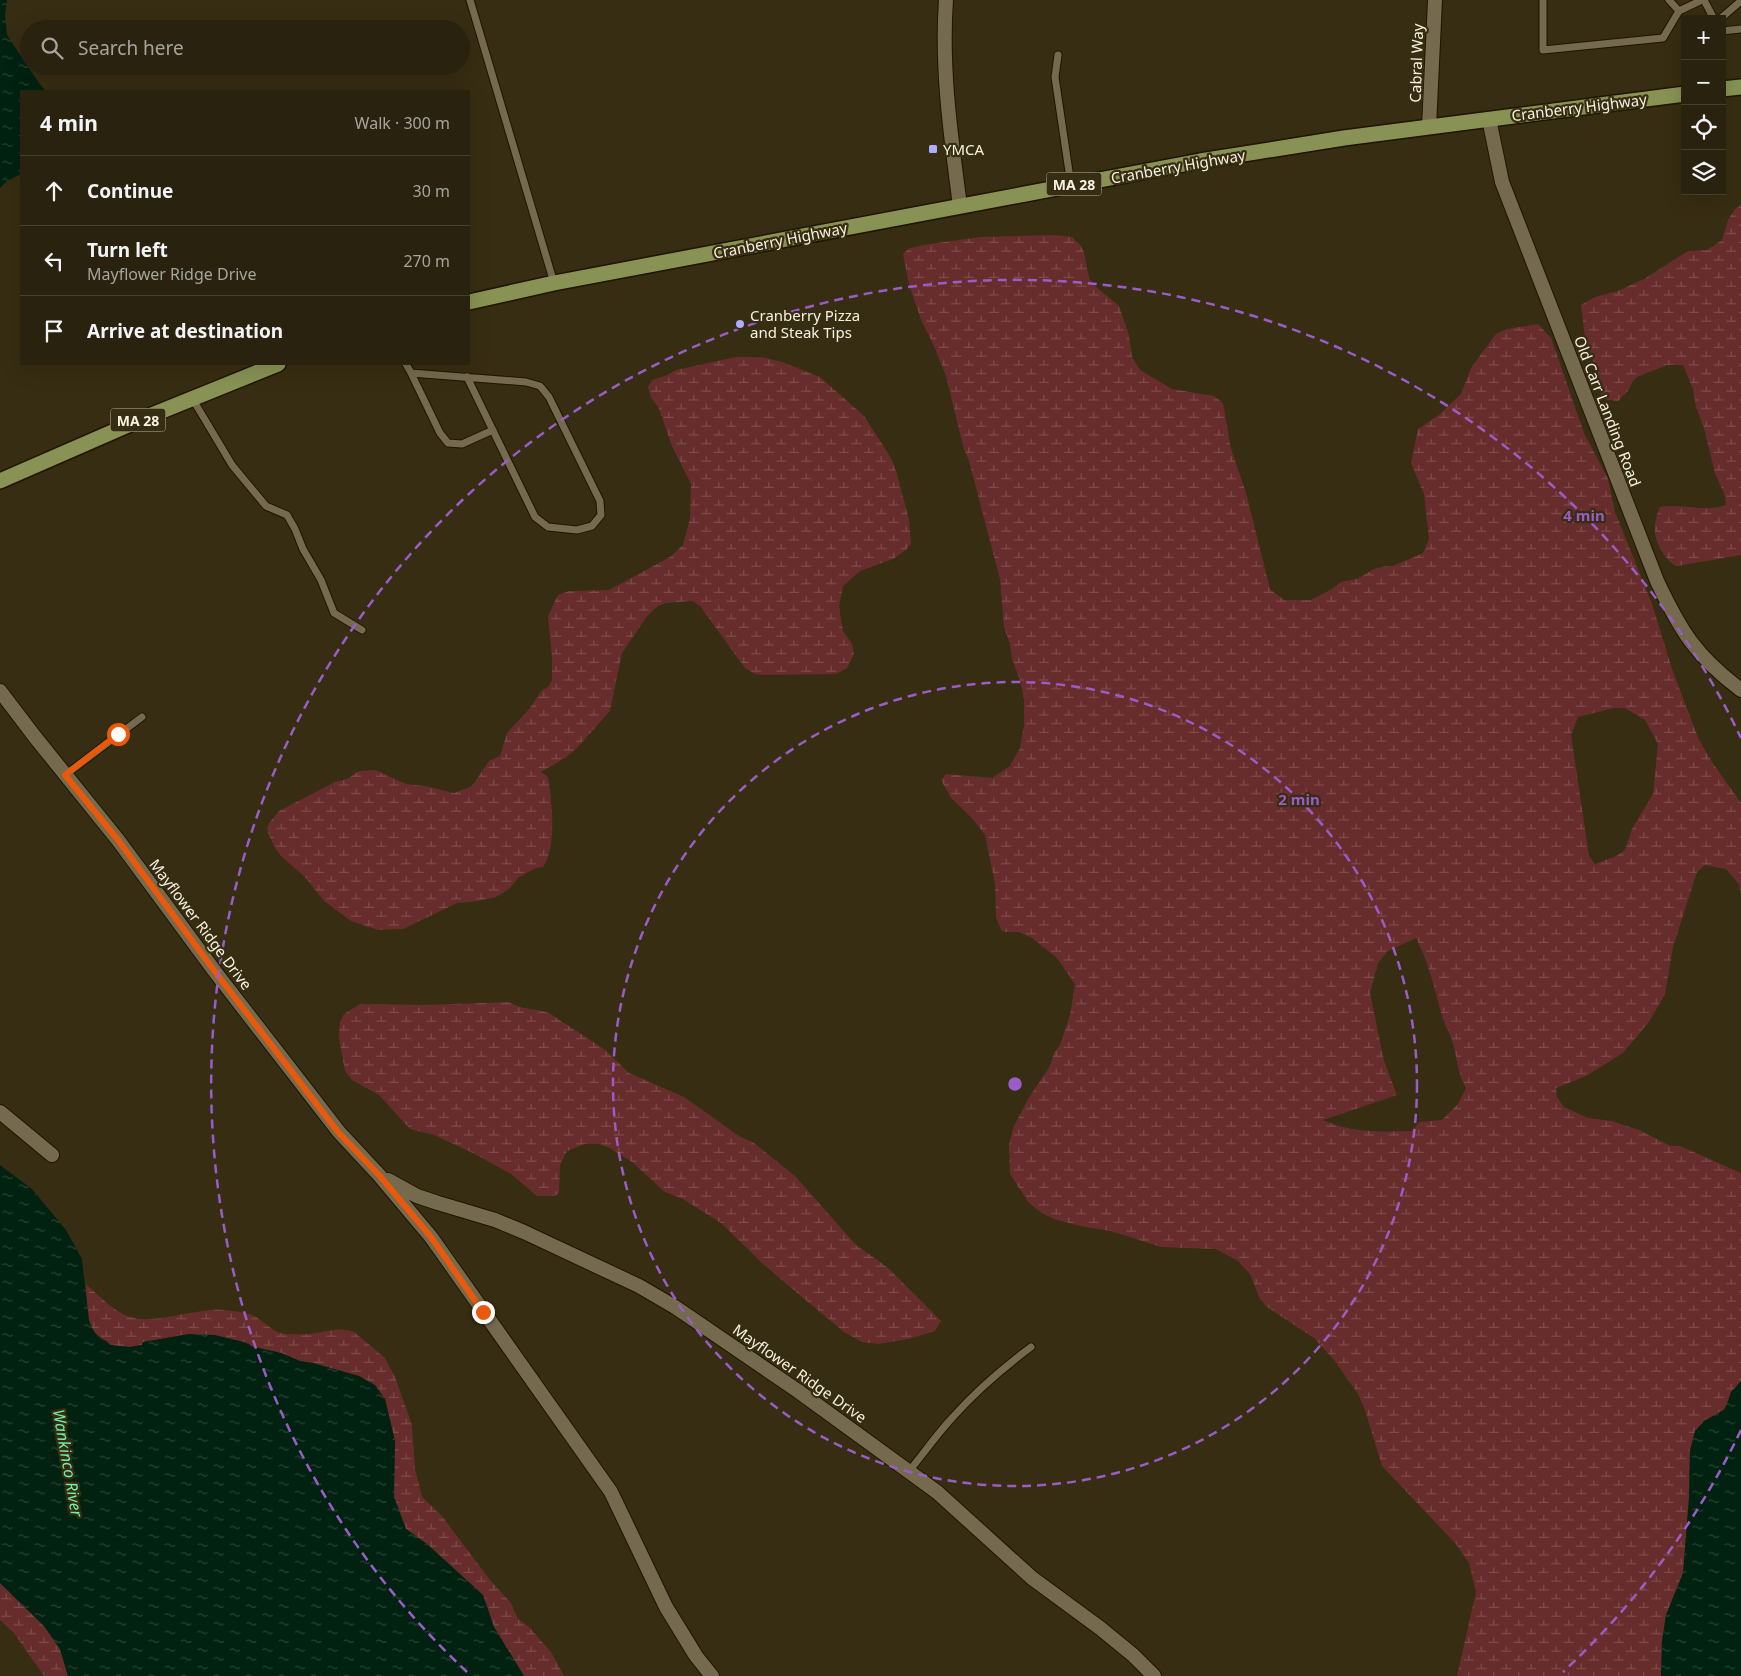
<!DOCTYPE html>
<meta charset="utf-8">
<style>
:root{--surface:#29220e;--page:#352f1c;--text:#f1f3f6;--muted:#a5a49e;--line:#453f2e}
body{margin:0;font-family:"Noto Sans",sans-serif;background:var(--page);color:var(--text)}
.controls{position:absolute;right:15px;top:15px;display:grid;overflow:hidden;border-radius:0px;box-shadow:0 5px 20px #0002}
.controls button{width:45px;height:45px;display:grid;place-items:center;padding:0;border:0;border-bottom:1px solid var(--line);background:var(--surface);color:var(--text);font:25px sans-serif}
.stop{position:absolute;width:15px;height:15px;margin:-11px;border:4px solid #ea580c;border-radius:50%;background:#fff}
.stop.end{background:#ea580c;border-color:#fff;box-shadow:0 1px 5px #0008}
.list{margin:0;padding:0;list-style:none}
h2{display:flex;justify-content:space-between;align-items:center;height:65px;margin:0;padding:0 20px;font-size:21px}
h2 small{font-size:16px;font-weight:400;color:var(--muted)}
.list li{display:grid;grid-template-columns:32px 1fr auto;gap:15px;align-items:center;box-sizing:border-box;height:70px;padding:0 20px;border-top:1px solid var(--line)}
.list b{display:block;font-size:19px;white-space:nowrap}
.list p{margin:0;font-size:16px;white-space:nowrap;color:var(--muted)}
.list em{font-size:16px;font-style:normal;color:var(--muted)}
.icon{flex:none;width:28px;height:28px;fill:none;stroke:currentColor;stroke-width:2;stroke-linecap:round;stroke-linejoin:round}
.map{position:relative;flex:none;width:1741px;height:1676px;overflow:hidden}
.search{position:absolute;background:var(--surface);box-shadow:0 5px 20px #0002;left:20px;top:20px;width:450px;height:55px;display:flex;align-items:center;gap:12px;box-sizing:border-box;padding:0 18px;border-radius:28px;color:var(--muted);font-size:19px}
.panel{position:absolute;background:var(--surface);box-shadow:0 5px 20px #0002;left:20px;top:90px;width:450px;height:275px;border-radius:0px}
.map>svg:first-child{display:block}
.wetland{fill:url(#wetland-marsh);fill-rule:evenodd}
.water{fill:url(#water-ripples)}
.lines{fill:none;stroke-linecap:round;stroke-linejoin:round}
.lane-casing{stroke:#1f1500;stroke-width:9}
.street-casing{stroke:#1f1500;stroke-width:16}
.primary-casing{stroke:#1f1500;stroke-width:18}
.lane{stroke:#756a4d;stroke-width:7}
.street{stroke:#756a4d;stroke-width:14}
.primary{stroke:#879254;stroke-width:15}
.route{stroke:#ea580c;stroke-width:6}
.ring{fill:none;stroke:#9a5dc8;stroke-width:2.5;stroke-dasharray:9 6}
.poi-dot{fill:#adaefb;stroke:#372d12;stroke-width:2}
.labels{text-anchor:middle;dominant-baseline:central;stroke-width:4.5;stroke-linejoin:round;paint-order:stroke}
.shield{fill:#372d12;stroke:#bdb6a3;stroke-width:1}
.shield-label{font-size:14px;font-weight:bold;fill:#f7f1e1}
.street-label{font-size:15px;fill:#f7f1e1;stroke:#372d12}
.poi-label{font-size:15px;fill:#f7f1e1;stroke:#372d12;text-anchor:start}
.water-label{font-size:16px;font-style:italic;fill:#6ff3aa;stroke:#372d12}
.centre{fill:#9a5dc8;stroke:#372d12;stroke-width:2.5}
.ring-label{font-size:15px;text-anchor:middle;font-weight:bold;fill:#9a5dc8;stroke:#372d12;stroke-width:4.5;stroke-linejoin:round;paint-order:stroke}
</style>
<div class="map">
<svg width="1741" height="1676" viewBox="0 0 1741 1676">
<defs>
<pattern id="wetland-marsh" width="20" height="14" patternUnits="userSpaceOnUse" patternTransform="scale(1.25)"><rect width="20" height="14" fill="#672d2c"/><path d="M1 5h8M5 5V1M11 12h8M15 12V8" fill="none" stroke="#7e4c4a"/></pattern>
<pattern id="water-ripples" width="26" height="14" patternUnits="userSpaceOnUse" patternTransform="scale(1.25)"><rect width="26" height="14" fill="#022211"/><path d="M2 4q2-2 4 0t4 0M15 11q2-2 4 0t4 0" fill="none" stroke="#284333"/></pattern>
</defs>
<rect width="100%" height="100%" fill="#372d12"/>
<path class="wetland" d="M1741,204V555L1677,566C1669,564 1658,547 1656,538C1653,529 1656,515 1660,507C1681,503 1705,513 1726,505L1725,496L1715,473L1704,428L1696,407L1693,389L1683,365H1667L1637,377L1633,381L1628,391L1618,401L1607,400L1601,395L1596,381L1593,360L1585,338L1581,305L1595,297L1618,291L1644,279L1688,251L1707,250L1722,240L1728,220L1735,209Z
M1055,235L1072,237L1080,245L1084,252L1089,278L1096,287L1119,306L1129,335L1132,357L1140,370L1172,389L1214,396L1223,403L1231,449L1246,493L1270,589L1284,600H1311L1332,589L1341,582L1357,579L1374,569L1386,566H1393L1423,553L1429,539L1424,494L1411,463L1418,429L1440,414L1461,394L1471,368L1496,334L1507,329L1538,324L1551,338L1584,433L1608,479L1615,512L1652,604L1672,669L1699,740L1712,762L1741,803V894L1739,884L1726,869L1705,865L1697,872L1673,947L1665,994L1649,1022L1623,1053L1586,1076L1556,1088L1557,1097L1564,1107L1588,1118L1612,1121L1639,1130L1671,1146H1680L1741,1173V1381L1731,1392L1727,1404L1723,1410L1704,1421L1690,1450L1689,1498L1683,1573L1666,1615L1662,1641L1661,1676H1457L1476,1592L1469,1563L1456,1544L1382,1466L1365,1410L1358,1394L1334,1360L1314,1338L1267,1307L1260,1299L1250,1274L1238,1261L1216,1249L1161,1247L1111,1231L1085,1227L1054,1219L1042,1213L1029,1203L1010,1174L1009,1145L1013,1128L1028,1099L1050,1066L1054,1053L1060,1045L1070,1015L1075,984L1057,958L1032,938L1019,932H1004L1001,930L996,917L995,884L985,835L972,818L951,798L941,780L946,774L992,778L1010,766L1020,748L1024,725V700L1020,680L1012,659L1010,644L1004,627L1000,579L969,461L963,446L946,376L934,346L922,322L909,285L903,254L908,249L923,245L981,237ZM1614,708H1625L1645,720L1658,744L1653,794L1632,829L1625,850L1616,856L1595,864L1589,856L1571,735L1578,717ZM1416,938C1429,962 1435,992 1443,1019C1445,1026 1450,1033 1452,1040C1457,1056 1457,1073 1466,1088L1458,1104L1442,1120L1419,1122L1412,1131C1381,1132 1351,1133 1323,1120L1397,1095L1384,1061L1370,993L1378,963L1388,951Z
M736,357H761L782,362L820,377L864,416L891,458L897,474L909,520L911,544L906,550L893,559L860,571L843,586L839,607L843,631L852,644L854,654L847,668L836,674L764,675L755,674L745,668L700,606L692,601L666,603L658,606L648,615L622,653L610,711L577,748L565,758L541,772L548,777C552,800 557,847 543,867L536,868L519,877L509,889L496,897L478,901L457,903L403,929L378,930L351,921L324,901L305,877L281,856L275,848L269,835L267,829L269,823L279,811L335,782L347,779L359,771L375,770L406,784L425,786L454,793L472,786L489,761L500,756L507,733L530,708L542,690L548,687L552,680V657L548,616L558,595L569,591L609,590L670,557L683,545L690,518L691,484L672,446L658,406L651,398L648,387L652,380L665,376L676,370Z
M509,1002C521,1010 535,1008 549,1013L604,1049L629,1073L684,1097L739,1136L754,1143L795,1176L856,1245L887,1267L941,1321L935,1331L908,1339L878,1344L862,1342L844,1332L790,1287L762,1263L721,1223L683,1199L665,1192L632,1162L610,1148L599,1144H585L567,1151L560,1165L559,1193L555,1196H537L511,1174L475,1154L434,1135L410,1129L379,1095L352,1080L345,1071L339,1038L340,1022L344,1014L360,1004L427,1005Z
M86,1284C124,1320 131,1325 184,1314C198,1312 212,1308 226,1310C234,1311 245,1313 252,1315C264,1320 272,1333 286,1334C295,1334 307,1335 316,1333C329,1331 341,1327 354,1332L385,1358L395,1377L412,1425L415,1469L422,1497L441,1515L490,1580L511,1603L518,1619L529,1627L551,1652L564,1676H524L494,1627L483,1595L427,1544L406,1529L394,1497L395,1441L385,1399L374,1385L359,1376L313,1363L300,1361L281,1353L189,1334L143,1342L142,1345L129,1347L110,1345C106,1339 97,1337 92,1329C85,1317 87,1298 86,1284Z
M0,1583L44,1626L60,1649L68,1676H44L14,1633L0,1620Z"/>
<path class="water" d="M0,0H7L5,15L7,35L39,83L46,91H21V174L7,181L0,188Z
M0,1165L32,1189L66,1230L82,1259L89,1320C91,1326 94,1333 100,1338C104,1341 107,1340 110,1345L129,1347L142,1345L143,1342L189,1334L215,1335L248,1343L251,1346L281,1353L300,1361L313,1363L359,1376L375,1385L385,1399L395,1441L394,1497L406,1529L427,1544L483,1595L494,1627L524,1676H68L60,1649L44,1626L0,1583Z
M1741,1381V1676H1661L1662,1641L1666,1615L1683,1573L1689,1498L1690,1450L1695,1431L1704,1421L1724,1410L1727,1404L1731,1392Z"/>
<g class="lines">
<g class="lane-casing">
<path id="lane" d="M470,0L554,283
M1543,0V50L1663,38L1679,11L1669,0
M1704,0L1714,19
M1679,11L1702,0
M1720,19L1741,1
M1722,31L1741,29
M1058,55L1055,77L1071,185
M406,364L411,373L526,382L540,386L549,397L600,501L601,515L592,526L577,530L548,527L535,517L467,377
M411,373L440,433L448,443L462,444L493,430
M192,398L232,465L266,506L287,515L295,529L303,549L321,580L334,613L362,630
M65,775L142,717
M909,1471C924,1453 937,1434 953,1417C976,1391 1003,1368 1031,1347"/>
</g>
<g class="street-casing">
<path id="street" d="M946,0C941,69 951,137 960,206
M1489,119L1502,182L1657,581C1681,632 1696,656 1741,690
M1429,127L1435,0
M0,691L35,737L118,840L216,973L339,1132L379,1175L431,1237L611,1492L666,1607L696,1656L712,1676
M0,1112L52,1155
M388,1180L417,1196L438,1203L495,1220L524,1232L639,1286L675,1307L798,1391L937,1492L1032,1578L1100,1628L1133,1655L1154,1676"/>
</g>
<g class="primary-casing">
<path id="primary" d="M1722,89L1741,87
M469,302L554,283L1200,161L1344,138L1685,94
M0,481L142,419L278,364"/>
</g>
<use href="#lane" class="lane"/>
<use href="#street" class="street"/>
<use href="#primary" class="primary"/>
</g>
<g class="lines">
<path class="route" d="M118,734L65,775L118,840L216,973L338,1132L379,1175L431,1237L483,1312"/>
</g>
<g class="ring">
<circle cx="1015" cy="1084" r="402"/>
<path d="M1741 1430A804 804 0 0 1 1563 1672M467 1672A804 804 0 1 1 1741 738"/>
</g>
<g class="poi-dot">
<rect x="928" y="144" width="10" height="10" rx="2.5"/>
<circle cx="740" cy="324" r="5"/>
</g>
<g class="labels">
<g class="shield">
<rect x="1046.5" y="172.5" width="55" height="23" rx="4"/>
<rect x="110.5" y="408.5" width="55" height="23" rx="4"/>
</g>
<g class="shield-label">
<text x="1074" y="184">MA 28</text>
<text x="138" y="420">MA 28</text>
</g>
<g class="street-label">
<text transform="translate(1416 63) rotate(-88)">Cabral Way</text>
<text transform="translate(1579 107) rotate(-7)">Cranberry Highway</text>
<text transform="translate(1178 166) rotate(-10)">Cranberry Highway</text>
<text transform="translate(780 240) rotate(-11)">Cranberry Highway</text>
<text transform="translate(1608 411) rotate(69)">Old Carr Landing Road</text>
<text transform="translate(201 924) rotate(53)">Mayflower Ridge Drive</text>
<text transform="translate(800 1373) rotate(35)">Mayflower Ridge Drive</text>
</g>
<g class="poi-label">
<text x="943" y="149">YMCA</text>
<text x="750" y="315">Cranberry Pizza<tspan x="750" dy="17">and Steak Tips</tspan></text>
</g>
<g class="water-label">
<text transform="translate(68 1463) rotate(80)">Wankinco River</text>
</g>
</g>
<circle cx="1015" cy="1084" r="8" class="centre"/>
<g class="ring-label">
<text x="1584" y="521">4 min</text>
<text x="1299" y="805">2 min</text>
</g>
</svg>
<div class="controls">
<button>+</button>
<button>−</button>
<button><svg class="icon" aria-label="locate" viewBox="0 0 24 24"><circle cx="12" cy="12" r="6"/><path d="M12 2v4M12 18v4M2 12h4M18 12h4"/></svg></button>
<button><svg class="icon" aria-label="layers" viewBox="0 0 24 24"><path d="M12 4l9 5-9 5-9-5zM3 14l9 5 9-5"/></svg></button>
</div>
<div class="stop" style="left:118px;top:734px"></div>
<div class="stop end" style="left:483px;top:1312px"></div>
<div class="search"><svg class="icon" aria-label="search" viewBox="0 0 24 24"><circle cx="10" cy="10" r="6"/><path d="M15 15l6 6"/></svg>Search here</div>
<section class="panel">
<h2>4 min<small>Walk · 300 m</small></h2>
<ul class="list">
<li><svg class="icon" aria-label="ahead" viewBox="0 0 24 24"><path d="M12 20V5M6 11l6-6 6 6"/></svg><div><b>Continue</b></div><em>30 m</em></li>
<li><svg class="icon" aria-label="left" viewBox="0 0 24 24"><path d="M17 20v-9H6M10 6l-5 5 5 5"/></svg><div><b>Turn left</b><p>Mayflower Ridge Drive</p></div><em>270 m</em></li>
<li><svg class="icon" aria-label="arrive" viewBox="0 0 24 24"><path d="M6 21V4h12l-3 4 3 4H6"/></svg><div><b>Arrive at destination</b></div></li>
</ul>
</section>
</div>
